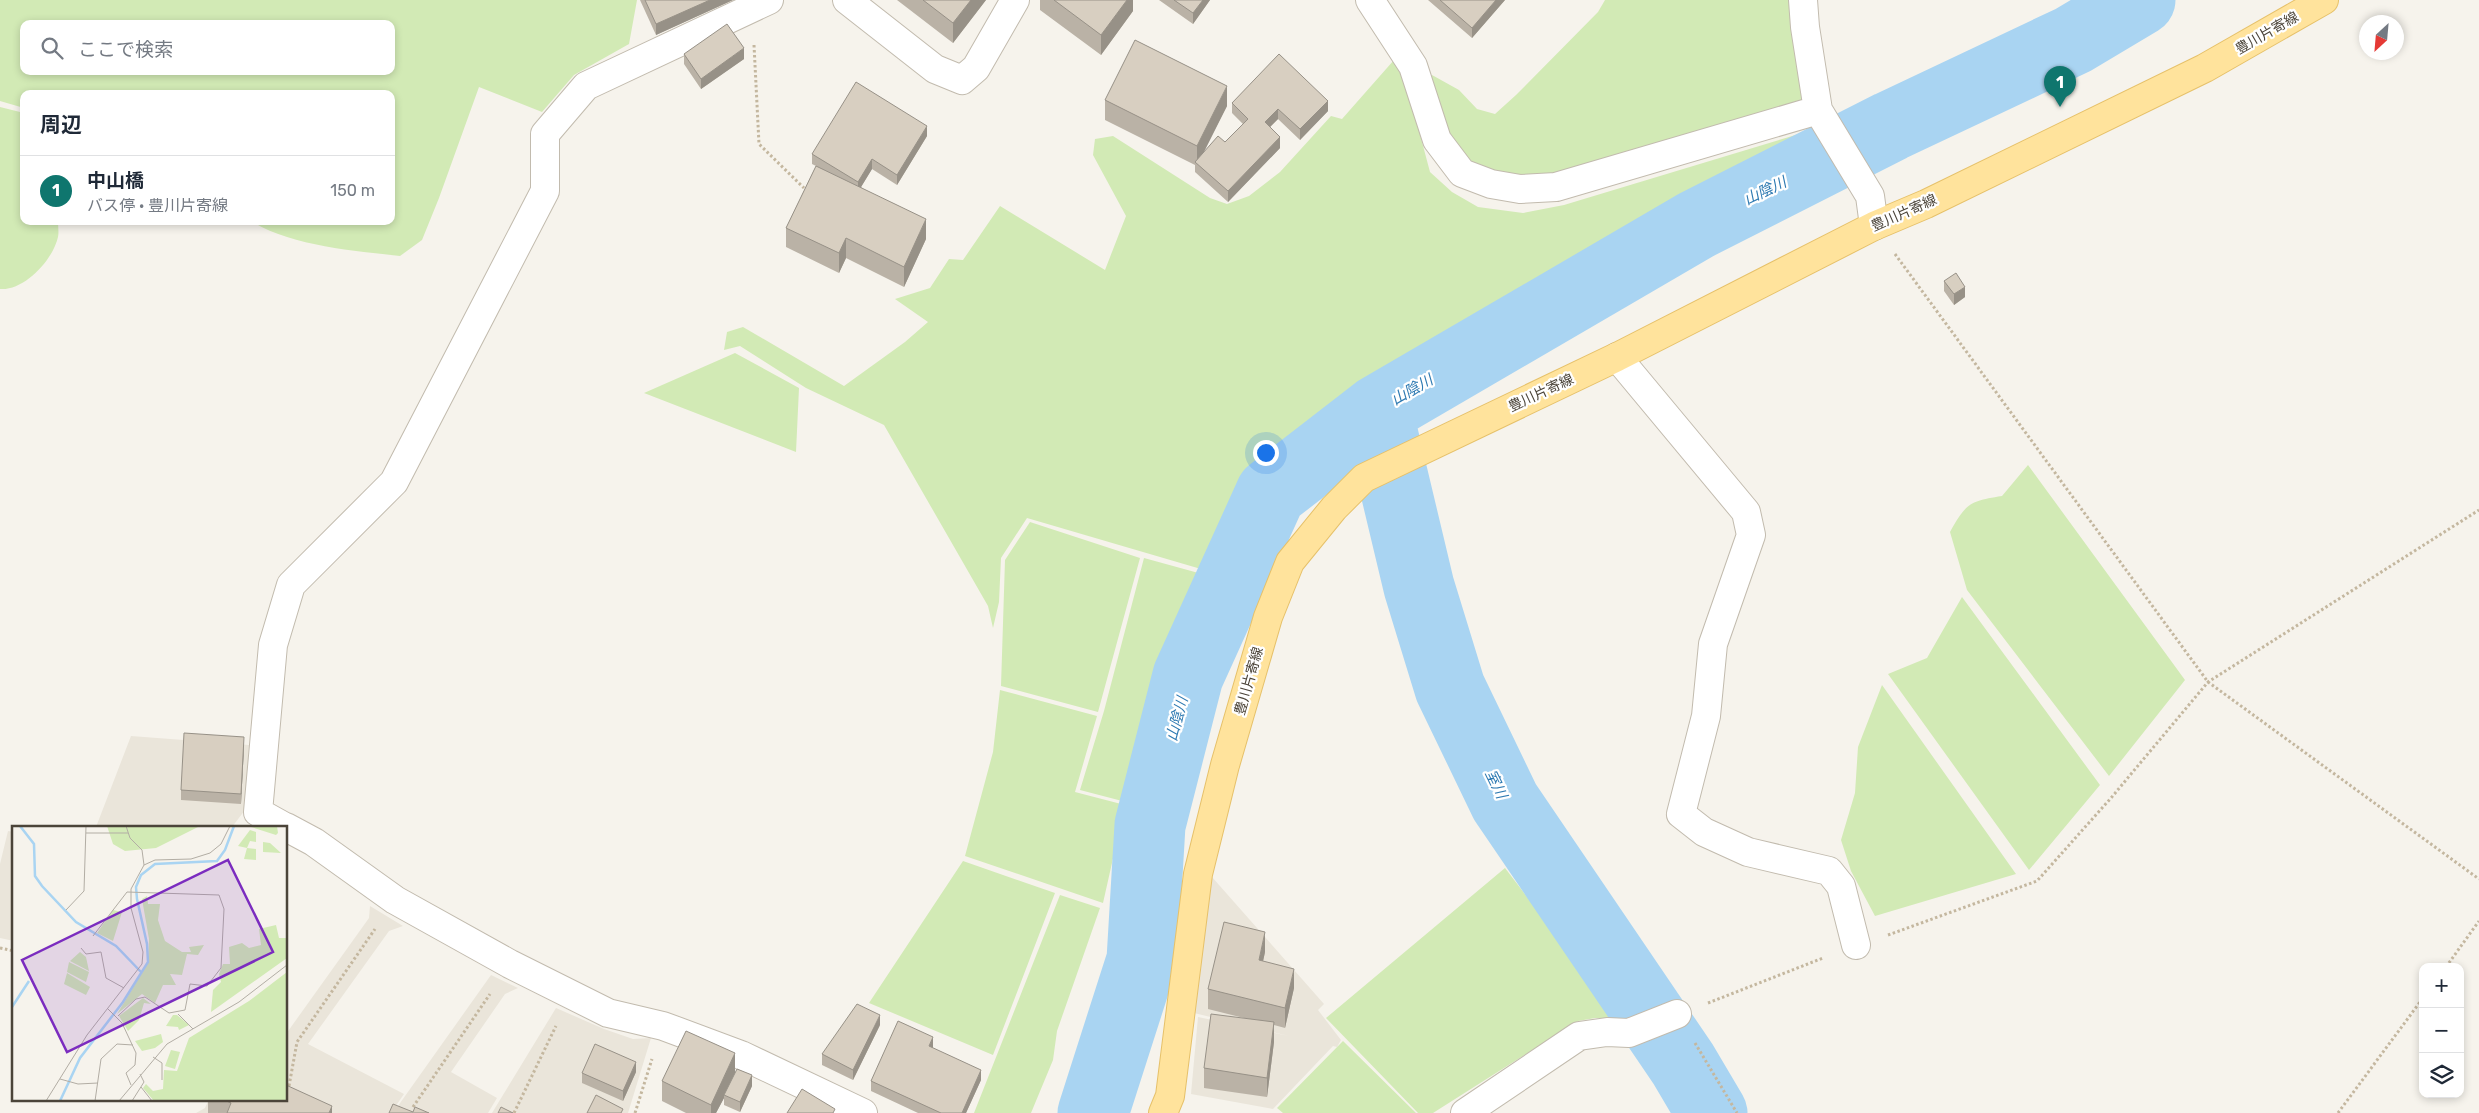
<!DOCTYPE html>
<html lang="ja">
<meta charset="utf-8">
<style>
:root{--surface:#fff;--page:#f6f6f7;--text:#1f2937;--muted:#747a83;--line:#e0e1e3;--accent:#0f766e}
body{margin:0;font-family:Rubik,"Noto Sans JP",sans-serif;background:var(--page);color:var(--text)}
.controls{position:absolute;right:15px;bottom:15px;display:grid;overflow:hidden;border-radius:10px;box-shadow:0 2px 8px #0003}
.controls button{width:45px;height:45px;display:grid;place-items:center;padding:0;border:0;border-bottom:1px solid var(--line);background:var(--surface);color:var(--text);font:25px sans-serif}
.compass{position:absolute;left:2359px;top:15px;width:45px;height:45px;border-radius:50%;background:var(--surface);box-shadow:0 2px 8px #0003;rotate:206deg}
.you{position:absolute;left:1265px;top:452px;width:18px;height:18px;margin:-12px;border:4px solid #fff;border-radius:50%;background:#1a73e8;box-shadow:0 0 0 8px #1a73e833}
.badge{display:grid;place-items:center;width:32px;height:32px;border-radius:50%;background:var(--accent);color:#fff;font-size:16px;font-weight:700}
.pin{position:absolute;translate:-50% -41px;filter:drop-shadow(0 1px 2px #0008)}
.pin::after{content:'';position:absolute;top:26px;width:18px;height:15px;background:inherit;clip-path:polygon(0 0,100% 0,50% 100%)}
.list{margin:0;padding:0;list-style:none}
h2{display:flex;justify-content:space-between;align-items:center;height:65px;margin:0;padding:0 20px;font-size:21px}
h2 small{font-size:16px;font-weight:400;color:var(--muted)}
.list li{display:grid;grid-template-columns:32px 1fr auto;gap:15px;align-items:center;box-sizing:border-box;height:70px;padding:0 20px;border-top:1px solid var(--line)}
.list b{display:block;font-size:19px;white-space:nowrap}
.list p{margin:0;font-size:16px;white-space:nowrap;color:var(--muted)}
.list em{font-size:16px;font-style:normal;color:var(--muted)}
.icon{flex:none;width:28px;height:28px;fill:none;stroke:currentColor;stroke-width:2;stroke-linecap:round;stroke-linejoin:round}
.map{position:relative;flex:none;width:2479px;height:1113px;overflow:hidden}
.search{position:absolute;background:var(--surface);box-shadow:0 2px 8px #0003;left:20px;top:20px;width:375px;height:55px;display:flex;align-items:center;gap:12px;box-sizing:border-box;padding:0 18px;border-radius:10px;color:var(--muted);font-size:19px}
.panel{position:absolute;background:var(--surface);box-shadow:0 2px 8px #0003;left:20px;top:90px;width:375px;height:135px;border-radius:10px}
.map>svg:first-child{display:block}
.residential{fill:#eae5da}
.green{fill:#d2eab5;fill-rule:evenodd}
.lines{fill:none;stroke-linecap:round;stroke-linejoin:round}
.river{stroke:#a9d4f2;stroke-width:71}
.minor-casing{stroke:#c2bbae;stroke-width:30}
.major-casing{stroke:#e6c16a;stroke-width:30}
.path{stroke:#c4b79f;stroke-width:3;stroke-dasharray:2.5 2.5;stroke-linecap:butt}
.minor{stroke:#fff;stroke-width:28}
.major{stroke:#ffe39c;stroke-width:28}
.wall{fill:#bab2a6}
.shaded-wall{fill:#979187}
.building{fill:#d8cfc1;stroke:#979187}
.labels{text-anchor:middle;dominant-baseline:central;stroke-width:4.5;stroke-linejoin:round;paint-order:stroke}
.street-label{font-size:14px;fill:#4b4439;stroke:#fff}
.water-label{font-size:15px;font-style:italic;fill:#2e7ab2;stroke:#fff}
.inset-river{fill:none;stroke:#a9d4f2;stroke-width:2.5}
.inset-road{fill:none;stroke:#b2ada4;stroke-width:1}
.view{fill:#7b2cbf;fill-opacity:0.15;stroke:#7b2cbf;stroke-width:2.5}
.inset-edge{fill:none;stroke:#4b4439;stroke-width:2.5}
</style>
<div class="map">
<svg width="2479" height="1113" viewBox="0 0 2479 1113">
<rect width="100%" height="100%" fill="#f6f3ec"/>
<path class="residential" d="M131,736L249,745L245,810L232,827H96Z
M8,831L14,832V941L0,938V864Z
M1212,877L1324,1004L1318,1010L1341,1040L1337,1047L1333,1046L1273,1109L1191,1094L1198,1017L1289,1036L1194,1013Z
M370,906L403,926L389,931L308,1044L404,1094L391,1113H196L205,1108L209,1099H286V1034L369,918Z
M491,975L518,988L505,994L451,1072L497,1098L488,1113H393Z
M556,1008L604,1029L633,1039L651,1038L628,1113H492Z"/>
<path class="green" d="M0,0H637L629,44L574,75L542,112L479,87L439,198L422,240L400,256C354,251 290,246 251,221H391V94H24V108L0,101ZM24,24H391V71H24Z
M1605,0H1791L1792,36L1805,104L1555,176C1530,176 1481,177 1462,159C1451,149 1444,133 1440,119C1434,102 1430,93 1432,75L1459,90L1477,109L1495,114L1516,95L1598,12Z
M1394,60L1406,82L1430,172L1452,192L1478,207L1523,213L1564,205L1812,130V141L1523,301L1374,393L1266,484L1245,519L1218,574L1027,518L1001,558L999,602L993,628L988,606L884,425L806,388L740,346L724,350L727,332L743,327L844,386L905,342L928,322L895,299L930,288L949,259L963,260L1000,206L1105,270L1126,216L1093,155L1095,139L1113,136L1210,198L1227,204L1249,196L1280,172L1331,116L1342,119Z
M0,107L24,113V221H58C58,226 59,233 58,237C53,260 24,291 0,289Z
M735,353L799,388L796,452L644,393Z
M2028,465L2185,680L2109,776L1967,590L1950,532C1966,503 1970,501 2002,496Z
M1030,522L1140,558L1098,712L1001,686L1005,560Z
M1144,558L1213,577L1148,720L1126,802L1080,790L1104,711Z
M1962,597L2100,785L2029,870L1888,674L1927,658Z
M1882,685L2016,874L1875,916L1851,871L1841,840L1855,793L1858,747Z
M1000,690L1097,716L1075,792L1125,805L1103,903L965,856L993,752Z
M963,861L1055,893L993,1055L869,1003Z
M1505,868L1620,1019L1595,1018L1578,1021L1433,1113H1418L1326,1018Z
M1060,895L1100,908L1057,1031L1053,1060L1031,1113H974Z
M1343,1041L1416,1113H1283L1277,1108Z"/>
<g class="lines">
<path class="river" d="M1377,411L1419,587L1450,688L1505,802L1683,1064L1712,1113
M1093,1113L1142,960L1150,825L1188,676L1271,493L1377,411L1696,225L1891,126L2073,40L2140,0"/>
<g class="minor-casing">
<path id="minor" d="M847,0L935,69L962,80L976,68L1015,0
M1370,0L1413,66L1437,140L1462,173L1491,184L1520,189L1556,187L1818,110
M1803,0L1805,27L1818,110L1870,196L1874,226
M1617,357L1746,512L1751,535L1713,644L1706,716L1681,814L1704,832L1748,852L1829,871L1841,886L1856,945
M285,827L258,812L273,645L291,585L394,482L545,191V134L586,86L769,0
M286,827L314,842L395,900L510,964L608,1013L663,1026L741,1055L863,1113
M1465,1113L1579,1036L1607,1032L1629,1033L1677,1014"/>
</g>
<g class="major-casing">
<path id="major" d="M1163,1113L1170,1096L1198,874L1225,765L1268,617L1290,562L1334,508L1364,478L1617,357L1874,226L1926,204L2205,68L2324,0"/>
</g>
<path class="path" d="M754,45L759,144L804,188
M1895,254L2208,682L2479,879
M1888,935L2037,881L2111,798L2208,682L2479,510
M0,948L14,951
M2446,967L2479,921
M1708,1003L1823,958
M1695,1043L1737,1113
M289,1086L297,1042L375,929
M413,1107L490,994
M514,1113L556,1026
M635,1113L652,1059
M2338,1113L2423,998"/>
<use href="#minor" class="minor"/>
<use href="#major" class="major"/>
</g>
<path class="wall" d="M640,0H733L656,35Z
M897,0H986L953,43Z
M1040,0H1133V11L1101,55L1040,10Z
M1159,0H1210L1193,24Z
M1428,0H1505L1472,38Z
M684,54L744,59L701,89L684,64Z
M1105,100L1227,106L1203,152L1225,142L1243,124L1232,113V103L1328,111L1300,140L1278,119L1270,127L1280,148L1228,202L1195,172V165L1105,120Z
M927,136L897,185L872,169L861,187L926,239L904,287L846,258L839,273L786,247V228L816,166L812,164V154Z
M1944,281L1965,297L1954,305L1944,291Z
M244,747L241,804L181,800V790Z
M1265,952L1263,961L1294,988L1285,1028L1274,1025V1042L1267,1097L1204,1088V1068L1248,1019L1208,1009V989Z
M880,1025L853,1080L822,1065V1054Z
M933,1048L981,1080L966,1113H918L871,1091V1081Z
M636,1072L623,1101L582,1083V1073Z
M735,1072L752,1086L740,1112L724,1105V1098L716,1113H686L662,1101V1081Z
M208,1099H286L332,1113H208Z"/>
<path class="shaded-wall" d="M710,0H733L656,35V24Z
M971,0H986L953,43V23Z
M1127,0H1133V11L1101,55V35Z
M1203,0H1210L1193,24V13Z
M1496,0H1505L1472,38V28Z
M744,48V59L701,89V79Z
M1227,86V106L1198,164L1197,163V146Z
M1328,101V111L1300,140V129Z
M1278,109V119L1265,132V122Z
M927,126V136L897,185V175Z
M1280,137V148L1228,202V191Z
M872,159V169L858,192V182Z
M926,219V239L904,287V267Z
M846,238V258L839,273V253Z
M1965,287V297L1954,305V294Z
M244,737V747L241,804V794Z
M1265,932V952L1259,980V960Z
M1294,969V988L1285,1028V1008Z
M880,1015V1025L853,1080V1070Z
M1274,1022V1042L1267,1097V1078Z
M933,1037V1047L929,1057V1046Z
M735,1053V1073L724,1095V1098L716,1113H711V1105Z
M636,1062V1072L623,1101V1091Z
M981,1070V1080L966,1113H962Z
M752,1075V1086L740,1112V1102Z
M332,1106V1113H329Z"/>
<path class="building" d="M645,0H710L656,24Z
M923,0H971L953,23Z
M1054,0H1127L1101,35Z
M1174,0H1203L1193,13Z
M1440,0H1496L1472,28Z
M727,24L744,48L701,79L684,54Z
M1135,40L1227,86L1197,146L1105,100Z
M1279,54L1328,101L1300,129L1278,109L1265,122L1280,137L1228,191L1195,162L1218,136L1225,142L1248,119L1232,103Z
M856,82L927,126L897,175L872,159L858,182L812,154Z
M816,166L926,219L904,267L846,238L839,253L786,228Z
M1956,273L1965,287L1954,294L1944,281Z
M184,733L244,737L241,794L181,790Z
M1224,922L1265,932L1259,960L1294,969L1285,1008L1208,989Z
M857,1004L880,1015L853,1070L822,1054Z
M1211,1014L1274,1022L1267,1078L1204,1068Z
M898,1021L933,1037L929,1046L981,1070L962,1113H941L871,1081Z
M686,1031L735,1053L711,1105L662,1081Z
M595,1044L636,1062L623,1091L582,1073Z
M737,1069L752,1075L740,1102L724,1095Z
M286,1085L332,1106L329,1113H227L231,1103L222,1099H286Z
M802,1089L835,1109L833,1113H787Z
M596,1095L623,1109L621,1113H587Z
M393,1104L413,1112L415,1107L429,1113H389Z
M501,1107L513,1113H498Z"/>
<g class="labels">
<g class="street-label">
<text transform="translate(2267 33) rotate(-30)">豊川片寄線</text>
<text transform="translate(1904 213) rotate(-24)">豊川片寄線</text>
<text transform="translate(1541 393) rotate(-25)">豊川片寄線</text>
<text transform="translate(1249 681) rotate(-74)">豊川片寄線</text>
</g>
<g class="water-label">
<text transform="translate(1765 191) rotate(-26)">山陰川</text>
<text transform="translate(1412 390) rotate(-30)">山陰川</text>
<text transform="translate(1177 719) rotate(-75)">山陰川</text>
<text transform="translate(1496 784) rotate(64)">室川</text>
</g>
</g>
<g transform="translate(12 826)">
<rect width="275" height="275" fill="#f6f3ec"/>
<path d="M95,0H188L144,22L113,25L101,18ZM236,0H265L266,7L264,9ZM238,4L244,6V16L238,15L235,22L244,23V34L232,33L235,22L226,20ZM251,16L258,17L269,27L251,26ZM135,70L136,78H148L146,94L153,115L170,126H179L177,121L192,119L186,129L175,128L170,149L158,148L164,159H151L143,177L130,168L105,188L136,137L137,113L130,73ZM101,84L110,86L101,115L85,107ZM264,99L267,112H275V132L199,186L201,164L209,156L207,148L211,138H218L217,121L230,117L237,122L249,119L247,103ZM68,126L74,131L77,145L58,135ZM57,136L77,146L74,156L55,146ZM275,146V275H142L131,262L134,258L141,265L151,263L152,244L165,245L177,212L237,175ZM55,147L78,161L74,169L52,158ZM131,172L139,178L132,177L127,194L116,205L107,190ZM161,189H165L177,199L167,204L166,201L154,200ZM149,208L151,216L143,222L130,225L123,215ZM159,224L168,226L163,243L153,240Z" fill="#d2eab5"/>
<path class="inset-river" d="M8,0L22,18L23,50L30,60L64,96L104,120L130,147M0,181L17,155M48,275L68,232L111,176L136,136L135,118L125,73L124,61L129,49L143,38L205,35L213,24L222,0"/>
<path class="inset-road" d="M74,7H116M132,39L143,34L179,33L198,27L209,18L218,0M54,84L72,65L74,0M81,110L115,66L207,69L212,83L209,142L195,160L178,158L173,184L157,187L133,171L124,173L106,190M69,122L74,128L89,126L94,152L112,162M96,183L110,197L124,227L123,239L114,247L119,259M166,188L181,203M141,231L150,237V254M48,253L66,258L86,257M129,261L140,275M34,275L75,209L130,138L131,126L119,82V63L132,39L130,24L118,12L114,0M83,275L89,233L105,218L121,219M107,275L155,218L227,176L275,139M120,275L132,256L128,248"/>
<path class="view" d="M216,34L261,126L55,226L10,134Z"/>
<rect width="275" height="275" class="inset-edge"/>
</g>
</svg>
<div class="controls">
<button>+</button>
<button>−</button>
<button><svg class="icon" aria-label="layers" viewBox="0 0 24 24"><path d="M12 4l9 5-9 5-9-5zM3 14l9 5 9-5"/></svg></button>
</div>
<svg class="compass" viewBox="-18 -18 36 36"><path d="M0-13l5 13h-10z" fill="#e53935"/><path d="M0 13l5-13h-10z" fill="#747a83"/></svg>
<div class="you"></div>
<div class="pin badge" style="left:2060px;top:107px">1</div>
<div class="search"><svg class="icon" aria-label="search" viewBox="0 0 24 24"><circle cx="10" cy="10" r="6"/><path d="M15 15l6 6"/></svg>ここで検索</div>
<section class="panel">
<h2>周辺<small></small></h2>
<ul class="list">
<li><span class="badge">1</span><div><b>中山橋</b><p>バス停 · 豊川片寄線</p></div><em>150 m</em></li>
</ul>
</section>
</div>
